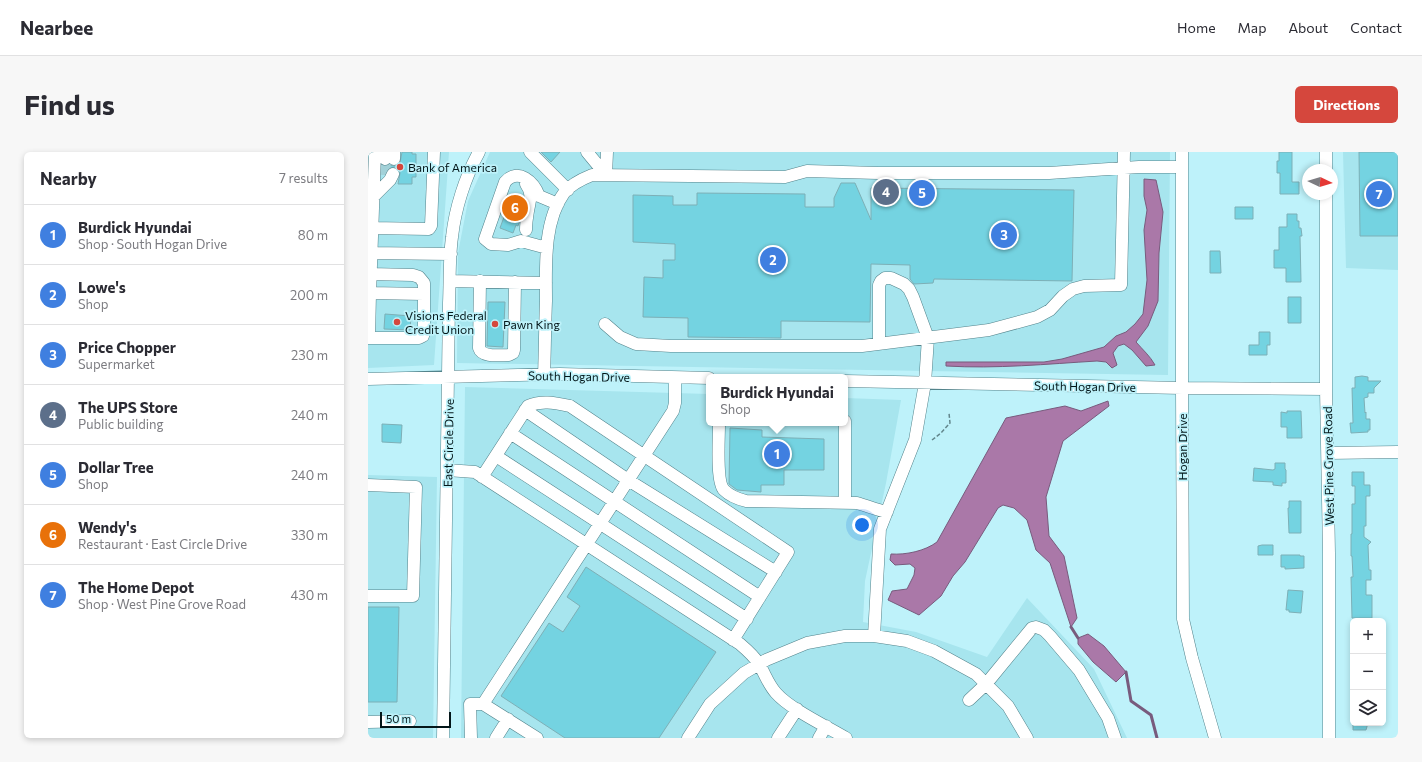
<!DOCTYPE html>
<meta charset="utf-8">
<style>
:root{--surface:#fff;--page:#f7f7f7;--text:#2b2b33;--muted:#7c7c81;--line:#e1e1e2;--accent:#d5473d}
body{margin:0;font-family:Commissioner,sans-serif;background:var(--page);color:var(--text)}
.controls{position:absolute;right:12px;bottom:12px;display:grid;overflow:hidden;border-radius:6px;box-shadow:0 2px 6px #0003}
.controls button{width:36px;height:36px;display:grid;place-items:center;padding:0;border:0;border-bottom:1px solid var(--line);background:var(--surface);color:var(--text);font:20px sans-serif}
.compass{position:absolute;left:934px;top:12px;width:36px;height:36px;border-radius:50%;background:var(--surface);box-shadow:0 2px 6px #0003;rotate:94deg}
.scale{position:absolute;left:12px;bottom:10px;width:71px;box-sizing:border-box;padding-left:4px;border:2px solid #031619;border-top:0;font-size:11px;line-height:14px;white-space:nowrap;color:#031619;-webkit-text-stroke:3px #bef2fa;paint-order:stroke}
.you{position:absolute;left:494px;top:373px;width:14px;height:14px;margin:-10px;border:3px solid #fff;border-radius:50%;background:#1a73e8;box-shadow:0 0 0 6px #1a73e833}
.badge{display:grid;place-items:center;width:26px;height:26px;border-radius:50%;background:var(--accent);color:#fff;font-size:13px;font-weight:700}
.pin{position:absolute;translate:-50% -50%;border:2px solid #fff;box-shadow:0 1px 4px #0006}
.popup{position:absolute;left:338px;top:222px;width:142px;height:52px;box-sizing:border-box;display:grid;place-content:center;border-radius:6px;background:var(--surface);filter:drop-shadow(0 1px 3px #0005);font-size:13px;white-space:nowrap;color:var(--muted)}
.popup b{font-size:15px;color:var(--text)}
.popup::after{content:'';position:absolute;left:50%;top:100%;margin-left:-8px;border:8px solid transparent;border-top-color:var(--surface)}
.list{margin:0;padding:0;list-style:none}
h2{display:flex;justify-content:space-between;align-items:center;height:52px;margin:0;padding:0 16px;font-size:17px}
h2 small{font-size:13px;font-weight:400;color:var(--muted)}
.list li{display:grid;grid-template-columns:26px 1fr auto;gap:12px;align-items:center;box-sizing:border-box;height:60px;padding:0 16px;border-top:1px solid var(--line)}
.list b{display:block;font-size:15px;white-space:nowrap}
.list p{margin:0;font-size:13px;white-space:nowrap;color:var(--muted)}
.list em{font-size:13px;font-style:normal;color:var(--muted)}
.icon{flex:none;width:22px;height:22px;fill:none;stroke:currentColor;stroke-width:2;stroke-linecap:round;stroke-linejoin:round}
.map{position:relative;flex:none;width:1030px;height:586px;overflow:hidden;border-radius:6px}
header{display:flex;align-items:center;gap:24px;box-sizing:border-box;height:56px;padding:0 20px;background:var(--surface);border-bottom:1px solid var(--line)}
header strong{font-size:19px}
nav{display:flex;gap:22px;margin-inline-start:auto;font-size:14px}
.intro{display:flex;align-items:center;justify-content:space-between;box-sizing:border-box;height:96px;padding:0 24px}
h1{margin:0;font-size:28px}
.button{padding:10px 18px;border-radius:6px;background:var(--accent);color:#fff;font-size:14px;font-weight:700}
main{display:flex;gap:24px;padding:0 24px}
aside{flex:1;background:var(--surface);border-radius:6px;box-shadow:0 2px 6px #0003}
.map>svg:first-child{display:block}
.built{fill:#a7e5ee}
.water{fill:#aa78a8;stroke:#785b7d}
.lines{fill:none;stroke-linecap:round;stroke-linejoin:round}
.stream{stroke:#785b7d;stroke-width:3}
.building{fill:#74d3e1;stroke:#7dafb6}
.minor-tunnel{stroke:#a2d1d8;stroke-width:12;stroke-dasharray:12 6;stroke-linecap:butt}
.minor-casing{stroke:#53838b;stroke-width:13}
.path{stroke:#63878d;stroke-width:1.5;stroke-dasharray:4 2;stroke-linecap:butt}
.minor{stroke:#fff;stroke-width:12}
.poi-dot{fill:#d5473d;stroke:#bef2fa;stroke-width:1.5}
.labels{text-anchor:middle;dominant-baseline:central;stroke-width:3.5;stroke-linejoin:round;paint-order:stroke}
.poi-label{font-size:12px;fill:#031619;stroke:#bef2fa;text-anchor:start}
.street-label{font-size:12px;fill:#031619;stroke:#bef2fa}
</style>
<header>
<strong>Nearbee</strong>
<nav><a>Home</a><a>Map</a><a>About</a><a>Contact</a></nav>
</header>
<div class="intro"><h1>Find us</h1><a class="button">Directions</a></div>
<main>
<aside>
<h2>Nearby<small>7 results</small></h2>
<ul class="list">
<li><span class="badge" style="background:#3f7fe0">1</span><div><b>Burdick Hyundai</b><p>Shop · South Hogan Drive</p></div><em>80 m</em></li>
<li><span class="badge" style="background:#3f7fe0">2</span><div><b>Lowe's</b><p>Shop</p></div><em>200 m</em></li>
<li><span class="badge" style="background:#3f7fe0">3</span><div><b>Price Chopper</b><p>Supermarket</p></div><em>230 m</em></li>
<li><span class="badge" style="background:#5c6f8a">4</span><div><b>The UPS Store</b><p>Public building</p></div><em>240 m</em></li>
<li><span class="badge" style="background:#3f7fe0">5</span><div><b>Dollar Tree</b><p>Shop</p></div><em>240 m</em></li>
<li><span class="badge" style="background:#e8710a">6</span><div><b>Wendy's</b><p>Restaurant · East Circle Drive</p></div><em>330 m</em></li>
<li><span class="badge" style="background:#3f7fe0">7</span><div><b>The Home Depot</b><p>Shop · West Pine Grove Road</p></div><em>430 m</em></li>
</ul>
</aside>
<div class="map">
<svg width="1030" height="586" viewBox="0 0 1030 586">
<rect width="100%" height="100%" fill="#bef2fa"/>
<path class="built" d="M0,0H81L66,213L0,216Z
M122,0H802L800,223L89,211L90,101L100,49Z
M975,0H1030V118L978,116Z
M97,235L341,242V271H477V246L533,248L518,331L497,429L495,470L548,480L619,505L659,446L726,517L759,586H93Z
M0,323L69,325L65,586H0Z"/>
<path class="water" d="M776,27L788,28L795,60L791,101L790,149L780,174L768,190C775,198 782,204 787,213L778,214L764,198L756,192L750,194L745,201L749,213L744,216L738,210L729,209C679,212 628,217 578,214V210H676L694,207L736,195L748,184L758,180L767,172L775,162L779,128L776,78L779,58L776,44Z
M740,249L741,254L695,289L678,345L681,384L696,404L709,466L703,475L682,411L668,398L659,368L646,356L635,353L630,356L597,410L585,424L573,444L551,463L520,448L524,439L539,437L546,423L547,416L542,412L527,413L522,408L523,402C538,403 557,399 569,390L638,266L697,254L713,259Z
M720,482L736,494L758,520L748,530L725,510L710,492V486Z"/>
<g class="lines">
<path class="stream" d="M703,475L710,486
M758,520L763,549L783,563L789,586"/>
</g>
<path class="building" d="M34,0H44V2H48V25H44V32H30L32,21L31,18L28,15L21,16L16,22L17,14L21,13L26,14L32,11Z
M173,0H192L183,10Z
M911,0H924V30H931V42H912V21H909V9H911Z
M991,0H1030V84H992Z
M473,31H487L503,68V36L706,38L704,129L566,127L565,131L546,132L542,127V113L503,112L502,170L413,169V186L320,185V166L275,165L276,125L295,126V108H307V92L265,90V43L305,44V53H329V41L437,42V55H466V46Z
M144,43L155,47L151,71L150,74L148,73L145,81L132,76Z
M867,55H885V67H867Z
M919,62H929V69H931V76H933L934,84H932L933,130H918V116H906V98H911V75H919Z
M842,99H852L853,121H842Z
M920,145H933V171H920Z
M120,150H137L135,195L119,194Z
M17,162L43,164L42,178L16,177Z
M891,180H902V193H899V203H881V193H891Z
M994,224L1000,225V229H1013L1006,236V241H1000V245L996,246L997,261L998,260V267H1002V278H1000V280L983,281L982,271H985L984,236H987V225Z
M919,259H933L934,286H919V275H913V260L919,261Z
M14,272L34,273L33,291L14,290Z
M362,276L394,278V285L456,287V318H416V333H393V340L369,338L361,332Z
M907,311H917V317L918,318V331H914V334L905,333V330L885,329L886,316L905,318L907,317Z
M984,320H996V333H1002V344H998V374H996V385L1003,390L1000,393L1001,418H1003V428H998V443H1004V466H984L983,425H985L984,404H983V382H984V352H987V334H984Z
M921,349H933V381H921L920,356H921Z
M894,393H905V403H890V394Z
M913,403H932V404H936V416L917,417V415H913Z
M218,415L348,500L291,586H197L133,544L181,471L195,480L212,454L199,445Z
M920,438L935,439L933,461L921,460V458H918Z
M0,455H31L29,550H0Z
M985,571H1000L998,578H985Z"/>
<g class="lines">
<path class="minor-tunnel" d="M16,23L17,7"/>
<g class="minor-casing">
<path id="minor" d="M162,0L200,38
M219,0L238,23
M814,0V236L815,467L824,506L847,586
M958,0V18
M17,7L18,0
M26,7V0
M238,23L239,0
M958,42V237L961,401V586
M5,45L22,28L25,22
M4,76L61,77L63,74L66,0
M158,78C158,72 159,65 160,59C162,48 165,42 158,32
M179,96L153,89L140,93L123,92L117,87L137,30C150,15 166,30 171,44L190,52
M0,101L83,102
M82,129L178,131
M112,129L111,196C114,206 132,203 141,203L145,201L146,198L147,130
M0,141H2L7,0
M237,172L252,185L268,192L303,194H494L621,178L669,165L682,158L695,144L705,137L716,134L753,133L756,0
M0,186H51L55,184L56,179V131L51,125L45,123L2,122
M1,186L2,141L56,142
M176,223C177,198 177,173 178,149C178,115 175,70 196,41C203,32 214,27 224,23L417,25L439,19L510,21H681L771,15H814
M0,227L192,222L341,226
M477,229L814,236L958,237
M157,258L260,328L408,420
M477,269V350
M352,271L351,273C351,286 348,330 356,338C362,344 370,347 378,349L489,351C500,354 508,358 519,360
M142,281L392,445
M960,301L1030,300
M128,304L379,467
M79,318L107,320L372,492C379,498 386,504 391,512C397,522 400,532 408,541C422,557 458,574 478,586
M114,325L160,254C174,248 187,251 202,254L420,400L365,488
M0,333L48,335L45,444H0
M506,484L512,377L547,288L557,231L560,186L545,145L541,137L536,132L523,126H517L513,129L511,133V192
M601,548L618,532L664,476L668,475L676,478L682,484L711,518L740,566L747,586
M0,570L42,569
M75,586L81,151C82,129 81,107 84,85C87,57 97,25 111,0
M103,586L102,552H115
M128,586L140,567
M169,586L115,552L305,259L307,251V226
M320,586L342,552L376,521L398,508L439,491L477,484H506L539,489L566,499L608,522L640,554L659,586
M410,586L429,557
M451,586L458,574"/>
</g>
<path class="path" d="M564,288L573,281L582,271L581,261"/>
<use href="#minor" class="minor"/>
</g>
<g class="poi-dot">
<circle cx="32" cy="15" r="4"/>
<circle cx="29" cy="170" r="4"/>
<circle cx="127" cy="172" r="4"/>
</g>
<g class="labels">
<g class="poi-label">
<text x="40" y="15">Bank of America</text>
<text x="37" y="163">Visions Federal<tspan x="37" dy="14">Credit Union</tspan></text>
<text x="135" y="172">Pawn King</text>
</g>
<g class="street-label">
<text transform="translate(211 224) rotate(1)">South Hogan Drive</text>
<text transform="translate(717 234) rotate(1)">South Hogan Drive</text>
<text transform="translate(80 291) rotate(-89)">East Circle Drive</text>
<text transform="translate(814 295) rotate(-90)">Hogan Drive</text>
<text transform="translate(960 314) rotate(-91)">West Pine Grove Road</text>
</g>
</g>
</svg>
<div class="controls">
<button>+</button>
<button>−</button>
<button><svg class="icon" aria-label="layers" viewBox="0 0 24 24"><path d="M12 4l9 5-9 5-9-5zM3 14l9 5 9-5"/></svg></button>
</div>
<svg class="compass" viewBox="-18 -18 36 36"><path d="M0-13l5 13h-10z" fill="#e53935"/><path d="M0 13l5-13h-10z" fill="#7c7c81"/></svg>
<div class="scale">50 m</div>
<div class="you"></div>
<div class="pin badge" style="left:409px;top:302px;background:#3f7fe0">1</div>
<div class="popup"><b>Burdick Hyundai</b>Shop</div>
<div class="pin badge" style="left:405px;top:108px;background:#3f7fe0">2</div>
<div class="pin badge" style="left:636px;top:83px;background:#3f7fe0">3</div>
<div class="pin badge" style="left:518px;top:40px;background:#5c6f8a">4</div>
<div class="pin badge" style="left:554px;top:41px;background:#3f7fe0">5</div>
<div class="pin badge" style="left:147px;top:56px;background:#e8710a">6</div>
<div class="pin badge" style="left:1011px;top:42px;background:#3f7fe0">7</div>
</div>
</main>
